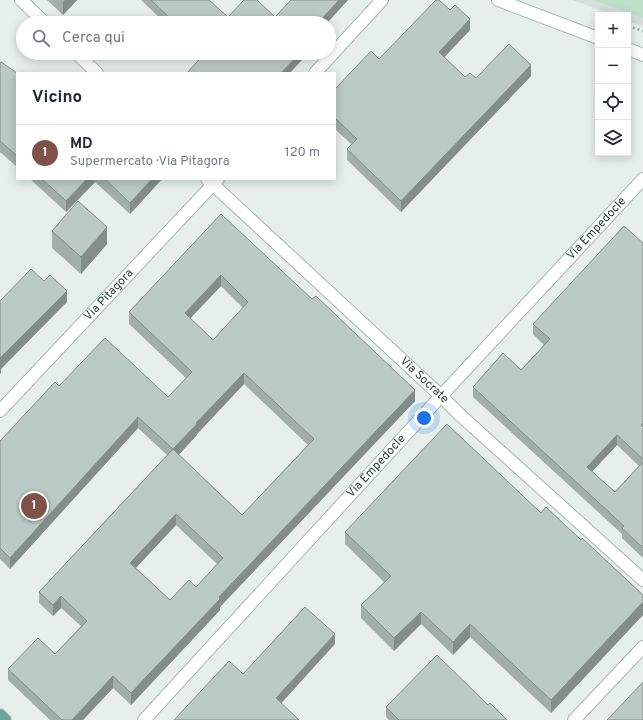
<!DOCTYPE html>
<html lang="it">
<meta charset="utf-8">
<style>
:root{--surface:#fff;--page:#f2f2f3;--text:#1f2937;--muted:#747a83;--line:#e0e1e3;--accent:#7f5249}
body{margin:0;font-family:Overpass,sans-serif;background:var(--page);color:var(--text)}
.controls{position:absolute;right:12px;top:12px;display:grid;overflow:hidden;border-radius:0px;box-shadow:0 2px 10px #0003}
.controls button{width:36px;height:36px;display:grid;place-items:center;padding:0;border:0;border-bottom:1px solid var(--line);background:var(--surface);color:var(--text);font:20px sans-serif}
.you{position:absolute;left:424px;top:418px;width:14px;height:14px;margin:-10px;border:3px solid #fff;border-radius:50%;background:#1a73e8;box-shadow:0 0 0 6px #1a73e833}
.badge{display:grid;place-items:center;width:26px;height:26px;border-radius:50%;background:var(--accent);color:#fff;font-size:13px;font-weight:700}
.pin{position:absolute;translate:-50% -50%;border:2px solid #fff;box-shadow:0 1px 4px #0006}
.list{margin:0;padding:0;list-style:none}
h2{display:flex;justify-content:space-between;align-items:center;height:52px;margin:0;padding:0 16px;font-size:17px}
h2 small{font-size:13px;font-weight:400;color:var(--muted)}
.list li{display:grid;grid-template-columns:26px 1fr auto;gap:12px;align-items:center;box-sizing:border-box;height:56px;padding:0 16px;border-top:1px solid var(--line)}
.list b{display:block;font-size:15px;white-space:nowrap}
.list p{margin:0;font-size:13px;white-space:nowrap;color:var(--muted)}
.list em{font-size:13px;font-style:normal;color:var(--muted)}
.icon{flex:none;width:22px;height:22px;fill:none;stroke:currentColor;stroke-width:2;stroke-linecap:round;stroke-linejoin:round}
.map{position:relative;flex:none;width:643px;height:720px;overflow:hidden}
.search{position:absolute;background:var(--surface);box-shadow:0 2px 10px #0003;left:16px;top:16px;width:320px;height:44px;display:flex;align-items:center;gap:10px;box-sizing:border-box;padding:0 14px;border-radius:22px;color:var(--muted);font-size:15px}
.panel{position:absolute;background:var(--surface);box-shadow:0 2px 10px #0003;left:16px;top:72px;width:320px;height:108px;border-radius:0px}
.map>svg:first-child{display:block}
.built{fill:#d4dfda}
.green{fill:#bfe0c8}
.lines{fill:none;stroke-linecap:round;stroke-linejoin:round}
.minor-casing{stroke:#a8b8b2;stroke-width:14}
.primary-casing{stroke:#c2cac8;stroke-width:14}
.path{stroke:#86b3a5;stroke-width:2.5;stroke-dasharray:2 3;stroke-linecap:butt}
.minor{stroke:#fff;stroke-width:12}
.primary{stroke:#6aa596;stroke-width:12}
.wall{fill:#a1aea9;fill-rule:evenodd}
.shaded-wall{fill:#838d89}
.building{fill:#bbcac4;stroke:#838d89;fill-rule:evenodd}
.labels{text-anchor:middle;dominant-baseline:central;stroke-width:3;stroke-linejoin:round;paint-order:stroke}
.street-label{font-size:12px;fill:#24423a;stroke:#f7fbf9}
</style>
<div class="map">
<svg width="643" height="720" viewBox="0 0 643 720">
<rect width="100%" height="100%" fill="#e6efeb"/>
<path class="built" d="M573,0H643V27L628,21V15H612Z"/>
<path class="green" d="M594,0H643V18Z"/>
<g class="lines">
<g class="minor-casing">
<g id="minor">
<path d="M21,0L45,23"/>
<path d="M498,0L598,38"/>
<path d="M628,49L643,55"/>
<path d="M76,53L97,73"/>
<path d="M315,73L382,0"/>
<path id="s1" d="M207,179L441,396L459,414L643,580"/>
<path id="s2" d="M0,411L218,179"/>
<path id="s3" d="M144,720L441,396L643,179"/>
<path d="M574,720L643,647"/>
</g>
</g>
<g class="primary-casing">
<path id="primary" d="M0,715L5,720"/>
</g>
<path class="path" d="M628,26L643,31"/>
<use href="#minor" class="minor"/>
<use href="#primary" class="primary"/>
</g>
<path class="wall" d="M47,0H77L63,15Z
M141,0H209L228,17H275L291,0H348L327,23H165Z
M470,30L444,57L465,77L476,78L531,76L401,212L347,160V149L351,144L335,129V89L379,59Z
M196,53H302V60L201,57Z
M0,64L17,73V167L0,152Z
M30,179H162L130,214L95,182L66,212Z
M221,214L415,401L220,607V610L131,705L113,688L83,720H50L8,680V669L55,654L81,626L61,608L53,616L39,603V592L167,455L138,428L10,569L0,559V441L59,386L168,397L186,378L129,324V312ZM221,286L243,308L213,340L190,318ZM244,384L308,445L242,515L178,455L197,435V434ZM176,525L217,564L196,587L170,600L136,568Z
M52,231L107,244L81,274L52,248Z
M643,243V558L622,538V534L473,397V387L521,370L544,345L533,334V324ZM617,445L639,466L615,492L592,471Z
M541,513L581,540L643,595V615L551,713L470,637L453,655L421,624L394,651L361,618V605L384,582L345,544V532Z
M488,705L507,720H389L386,717V707Z"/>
<path class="shaded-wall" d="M65,0H77L63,15V2Z
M339,0H348L327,23H318Z
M470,19V30L439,63V52Z
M300,53H302V60L290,73H281Z
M531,65V76L401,212V201Z
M87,179H95V182L66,212V201Z
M152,179H162L130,214V203Z
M107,227V244L81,274V257Z
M221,275V286L185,324V313Z
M67,291V302L1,369V373L0,374V358Z
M244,373V384L197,434V435L173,461V449L196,423Z
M415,390V401L220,607V610L131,705V693L219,597Z
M138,417V428L10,569V558Z
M617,435V445L587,477V467Z
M176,514V525L130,574V563Z
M61,596V608L53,616V605Z
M643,602V615L551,713V700Z
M421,612V624L394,651V638Z
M470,624V637L453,655V642Z
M335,634V644L276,709V698Z
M113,676V688L83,720H72Z"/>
<path class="building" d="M151,0H209L228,17L244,0H257L275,17L291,0H339L318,23H175Z
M436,0H439L450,10L455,5L470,19L439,52L465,77L470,73L476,78L509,44L531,65L401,201L347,149L357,139L335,118V89L371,51L379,59Z
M205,53H300L281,73H187Z
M1,62L17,73V156L0,141V64Z
M42,179H87L66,201Z
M105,179H152L130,203Z
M78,201L107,227L81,257L52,231Z
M221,214L312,299L316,296L415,390L219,597L220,599L131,693L113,676L72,720H62L8,669L38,638L55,654L87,621L61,596L53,605L39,592L173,449L138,417L10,558L0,548V441L55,382L59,386L105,338L168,397L192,372L129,312ZM221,275L248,302L213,340L185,313ZM244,373L314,439L242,515L173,449L197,424L196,423ZM176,514L223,558L196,587L189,580L170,600L130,563Z
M624,226L643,243V423L641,425L643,427V459L617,435L587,467L615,492L643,462V548L622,528L624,526L473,387L503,353L521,370L550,339L533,324Z
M31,269L44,281L50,275L67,291L0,358V301Z
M447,424L541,513L546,507L581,540L582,538L643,595V602L551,700L470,624L453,642L421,612L394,638L361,605L391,576L345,532Z
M305,607L335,634L276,698L299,720H174L229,661L243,674Z
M437,655L488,705L490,703L507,720H399L386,707Z
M643,682V720H607Z"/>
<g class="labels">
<g class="street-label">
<text stroke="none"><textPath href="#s3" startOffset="668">Via Empedocle</textPath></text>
<text stroke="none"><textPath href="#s2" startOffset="159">Via Pitagora</textPath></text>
<text stroke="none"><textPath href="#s1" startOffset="296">Via Socrate</textPath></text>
<text stroke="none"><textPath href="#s3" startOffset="344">Via Empedocle</textPath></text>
</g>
</g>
</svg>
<div class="controls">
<button>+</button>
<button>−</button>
<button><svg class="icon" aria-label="locate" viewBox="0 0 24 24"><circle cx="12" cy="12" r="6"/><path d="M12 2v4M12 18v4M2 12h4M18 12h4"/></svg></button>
<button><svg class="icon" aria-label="layers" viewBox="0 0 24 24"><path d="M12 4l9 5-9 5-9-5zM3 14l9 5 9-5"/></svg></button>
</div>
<div class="you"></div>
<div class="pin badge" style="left:34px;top:506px">1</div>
<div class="search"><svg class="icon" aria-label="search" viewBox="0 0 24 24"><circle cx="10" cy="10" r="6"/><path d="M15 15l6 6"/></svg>Cerca qui</div>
<section class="panel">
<h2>Vicino<small></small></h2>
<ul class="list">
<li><span class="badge">1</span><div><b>MD</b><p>Supermercato · Via Pitagora</p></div><em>120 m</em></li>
</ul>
</section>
</div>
